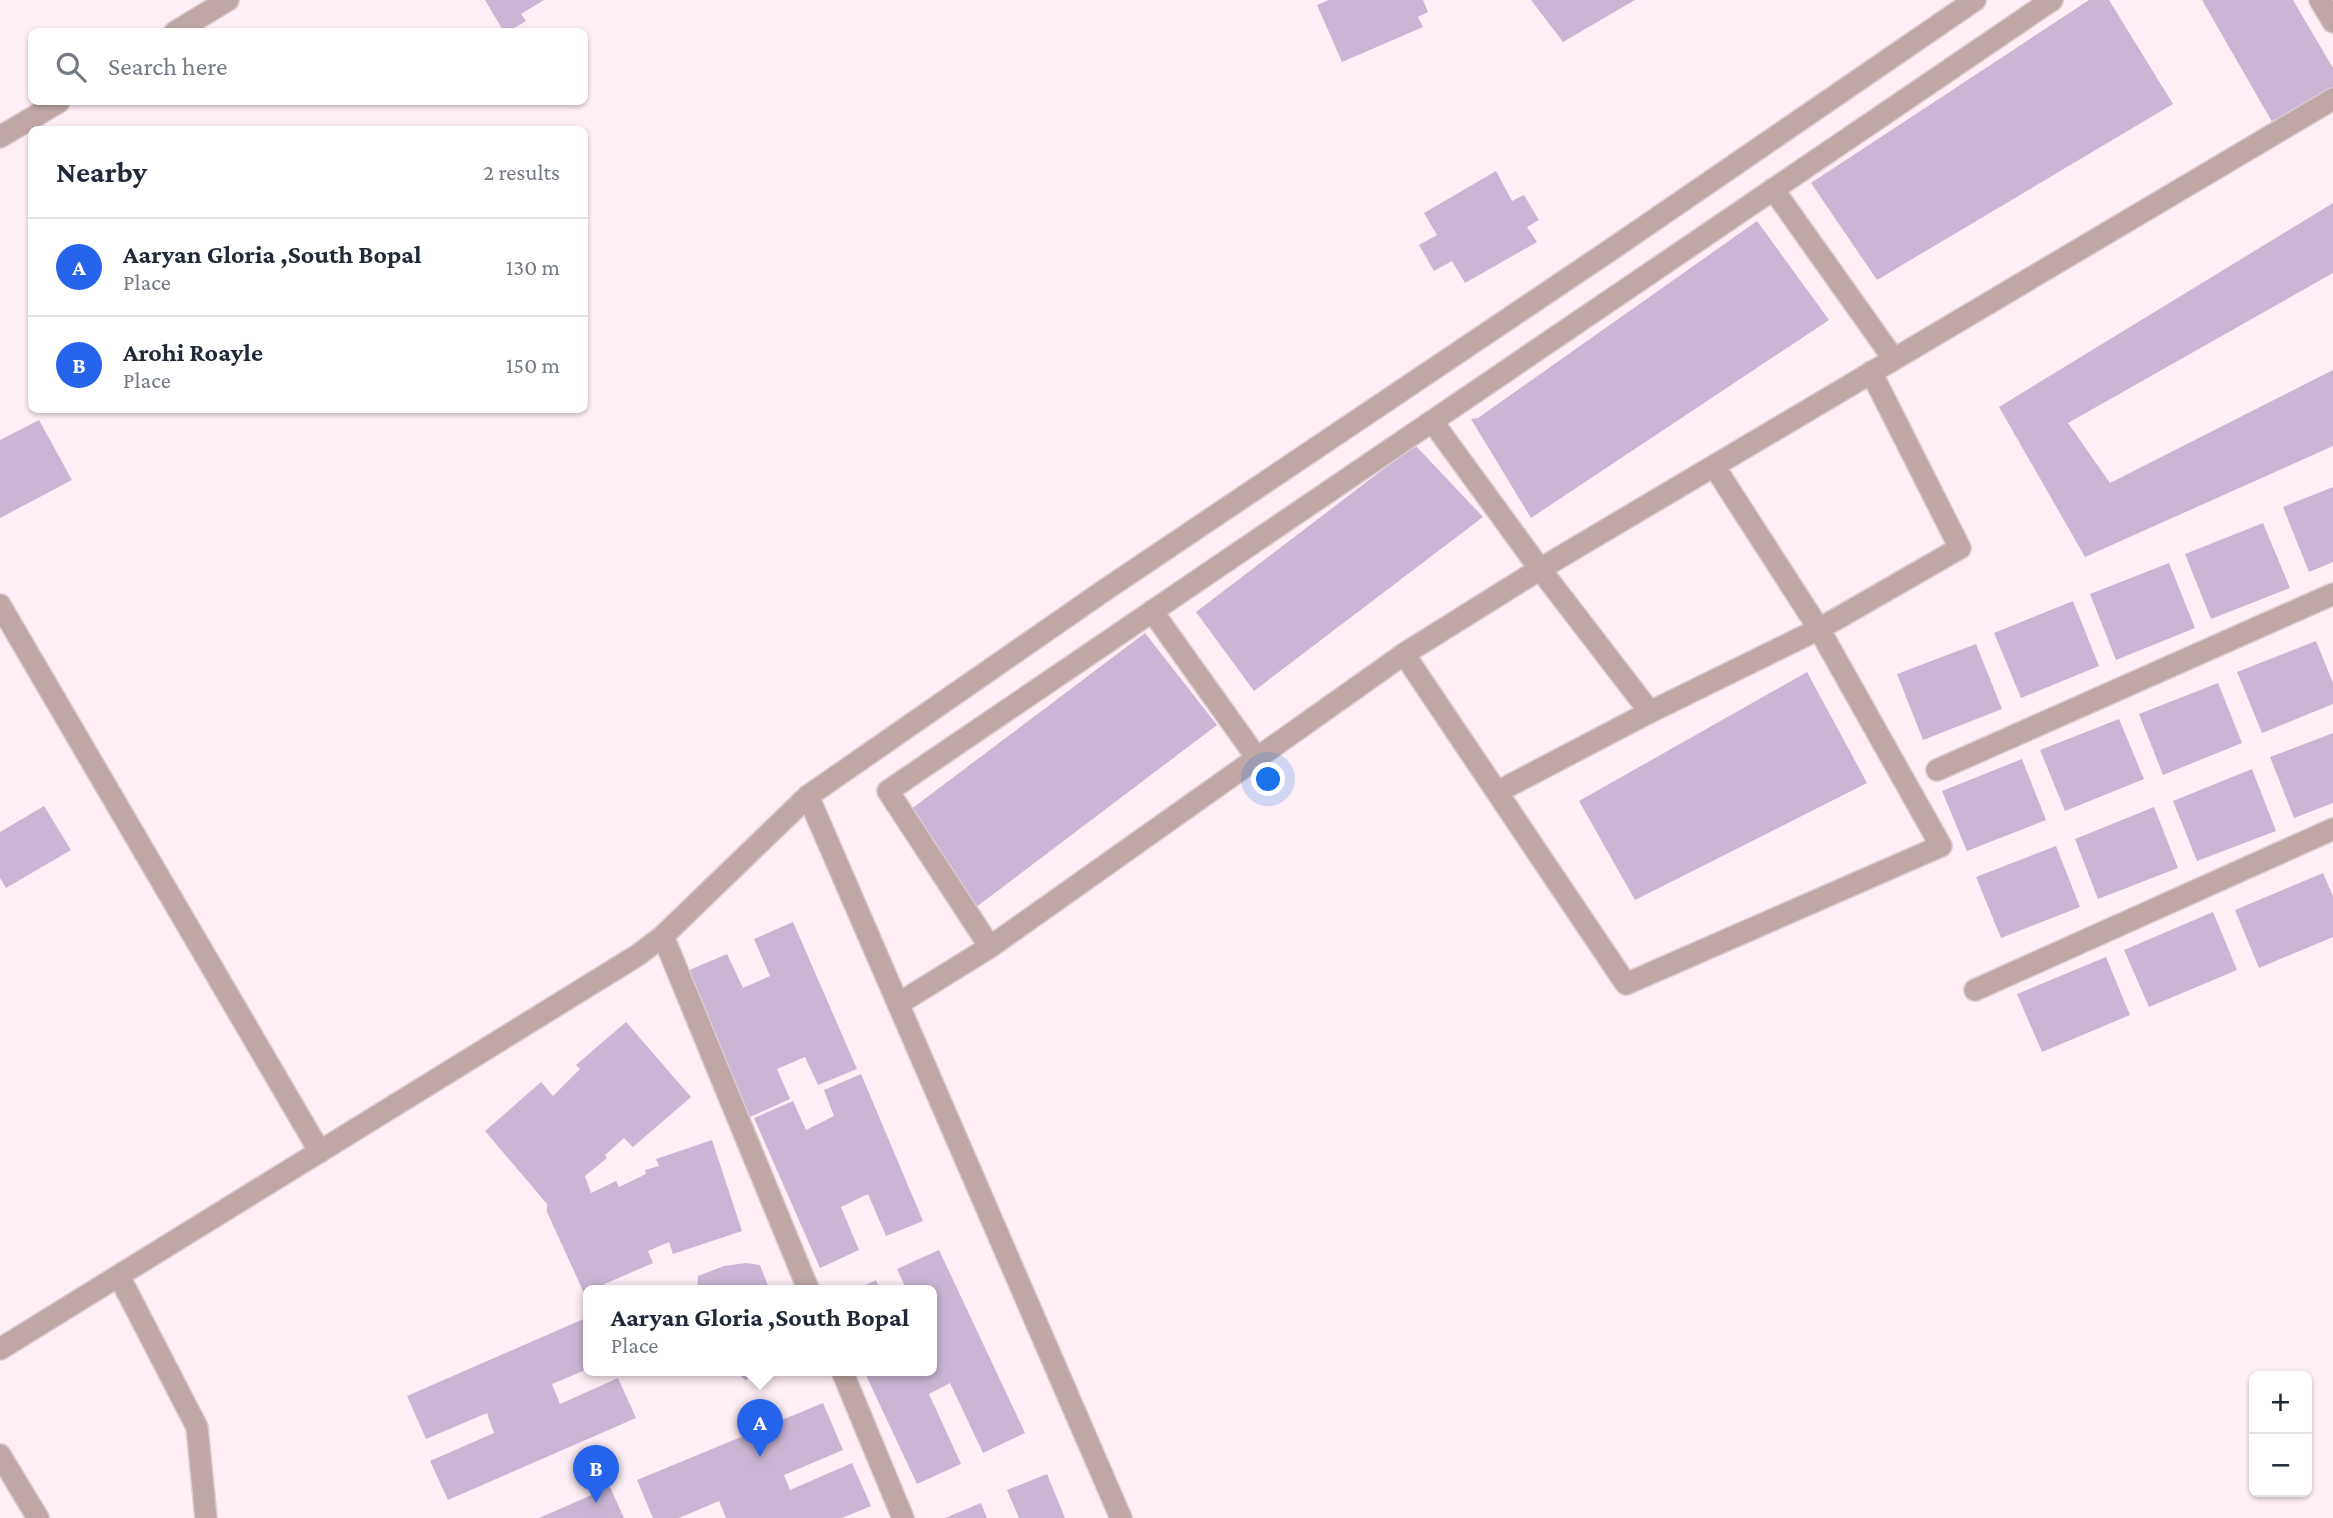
<!DOCTYPE html>
<meta charset="utf-8">
<style>
:root{--surface:#fff;--page:#f2f2f3;--text:#1f2937;--muted:#747a83;--line:#e0e1e3;--accent:#2563eb}
body{margin:0;font-family:"Crimson Pro",serif;background:var(--page);color:var(--text)}
.controls{position:absolute;right:21px;bottom:21px;display:grid;overflow:hidden;border-radius:10px;box-shadow:0 2px 5px #0004}
.controls button{width:63px;height:63px;display:grid;place-items:center;padding:0;border:0;border-bottom:2px solid var(--line);background:var(--surface);color:var(--text);font:35px sans-serif}
.you{position:absolute;left:1269px;top:780px;width:24px;height:24px;margin:-18px;border:5px solid #fff;border-radius:50%;background:#1a73e8;box-shadow:0 0 0 10px #1a73e833}
.badge{display:grid;place-items:center;width:46px;height:46px;border-radius:50%;background:var(--accent);color:#fff;font-size:23px;font-weight:700}
.pin{position:absolute;translate:-50% -58px;filter:drop-shadow(0 2px 4px #0008)}
.pin::after{content:'';position:absolute;top:37px;width:24px;height:21px;background:inherit;clip-path:polygon(0 0,100% 0,50% 100%)}
.popup{position:absolute;left:583px;top:1285px;width:354px;height:91px;box-sizing:border-box;display:grid;place-content:center;border-radius:10px;background:var(--surface);filter:drop-shadow(0 2px 5px #0005);font-size:23px;white-space:nowrap;color:var(--muted)}
.popup b{font-size:26px;color:var(--text)}
.popup::after{content:'';position:absolute;left:50%;top:100%;margin-left:-14px;border:14px solid transparent;border-top-color:var(--surface)}
.list{margin:0;padding:0;list-style:none}
h2{display:flex;justify-content:space-between;align-items:center;height:91px;margin:0;padding:0 28px;font-size:30px}
h2 small{font-size:23px;font-weight:400;color:var(--muted)}
.list li{display:grid;grid-template-columns:46px 1fr auto;gap:21px;align-items:center;box-sizing:border-box;height:98px;padding:0 28px;border-top:2px solid var(--line)}
.list b{display:block;font-size:26px;white-space:nowrap}
.list p{margin:0;font-size:23px;white-space:nowrap;color:var(--muted)}
.list em{font-size:23px;font-style:normal;color:var(--muted)}
.icon{flex:none;width:38px;height:38px;fill:none;stroke:currentColor;stroke-width:2;stroke-linecap:round;stroke-linejoin:round}
.map{position:relative;flex:none;width:2333px;height:1518px;overflow:hidden}
.search{position:absolute;background:var(--surface);box-shadow:0 2px 5px #0004;left:28px;top:28px;width:560px;height:77px;display:flex;align-items:center;gap:18px;box-sizing:border-box;padding:0 24px;border-radius:10px;color:var(--muted);font-size:26px}
.panel{position:absolute;background:var(--surface);box-shadow:0 2px 5px #0004;left:28px;top:126px;width:560px;height:287px;border-radius:10px}
.map>svg:first-child{display:block}
.building{fill:#cab6d4}
.lines{fill:none;stroke-linecap:round;stroke-linejoin:round}
.street-casing{stroke:#dbcbd2;stroke-width:24}
.street{stroke:#bea7a4;stroke-width:21}
</style>
<div class="map">
<svg width="2333" height="1518" viewBox="0 0 2333 1518">
<rect width="100%" height="100%" fill="#feeef5"/>
<path class="building" d="M485,0H544L521,14L526,21L508,32H504Z
M1329,0H1423L1428,12L1418,17L1423,27L1342,62L1317,5Z
M1531,0H1635L1563,42Z
M2089,0H2109L2173,104L1877,280L1811,183Z
M2202,0H2293L2333,68V88L2275,127Z
M1496,171L1512,201L1524,195L1539,220L1527,227L1537,242L1465,283L1452,261L1434,271L1419,245L1437,235L1424,213Z
M2333,203V273L2068,423L2110,483L2333,370V446L2085,557L1999,407Z
M1757,221L1829,320L1531,518L1471,419L1478,418Z
M39,420L72,480L0,518V440Z
M1415,445L1483,517L1254,691L1196,612Z
M2333,487V562L2309,572L2283,507Z
M2263,523L2290,588L2211,619L2185,554Z
M2169,563L2195,628L2116,660L2090,594Z
M2073,601L2099,666L2021,698L1994,633Z
M1145,633L1217,725L975,908L910,810Z
M2316,641L2333,683V704L2262,733L2237,672Z
M1976,644L2002,709L1923,740L1897,674Z
M1807,672L1867,783L1635,900L1579,801Z
M2218,683L2242,743L2163,775L2139,714Z
M2119,719L2144,779L2065,811L2040,750Z
M2333,733V803L2294,818L2270,757Z
M2022,759L2046,820L1967,851L1942,791Z
M2252,769L2276,831L2197,861L2173,801Z
M44,806L71,850L6,888L0,878V832Z
M2154,807L2178,868L2098,899L2075,839Z
M2056,846L2080,907L2001,938L1976,877Z
M2323,873L2333,896V937L2259,968L2235,910Z
M2213,912L2237,970L2149,1007L2124,950Z
M793,922L857,1069L818,1085L805,1057L777,1069L790,1099L750,1117L687,971L727,954L743,988L770,976L754,939Z
M2106,957L2130,1015L2042,1052L2017,994Z
M626,1022L691,1097L633,1147L624,1138L605,1155L607,1158L585,1176L591,1193L616,1181L619,1187L646,1174L645,1170L659,1166L656,1159L712,1140L742,1231L673,1254L669,1242L648,1251L653,1263L584,1293L547,1212V1204L485,1131L541,1082L553,1096L580,1069L576,1065Z
M861,1074L923,1221L886,1236L868,1194L841,1207L859,1250L820,1268L754,1118L793,1101L806,1130L834,1116L824,1090Z
M939,1250L1025,1433L983,1453L950,1383L929,1394L961,1464L917,1484L864,1371H931V1291H907L897,1269Z
M746,1263L760,1265L770,1291H697L698,1276L724,1266Z
M876,1280L881,1291H853Z
M588,1317V1369L552,1384L560,1404L618,1378L636,1418L448,1500L430,1461L494,1433L487,1413L426,1439L407,1396Z
M735,1371H768V1372L745,1380Z
M823,1403L843,1450L784,1475L790,1490L852,1463L871,1506L842,1518H726L719,1501L679,1518H653L637,1480Z
M1047,1474L1065,1518H1019L1007,1490Z
M610,1487L624,1518H539Z
M981,1503L987,1518H945Z"/>
<g class="lines">
<g class="street-casing">
<path id="street" d="M2320,0L2333,22
M175,32L228,0
M0,137L59,102
M1773,189L1893,358
M1432,421L1540,569L1650,712
M0,605L320,1152
M1152,611L1257,758
M1404,654L1626,984L1941,846L1819,629L1960,548L1871,372
M1937,770L2333,594
M1497,792L1650,712L1819,629L1714,466
M808,796L1121,1518
M663,936L809,1291
M990,947L888,791L2052,0
M1975,990L2333,829
M898,1004L990,947L1404,654L1540,569L2333,99
M119,1276L197,1427L206,1518
M0,1349L638,955L663,936L808,796L1102,592L1612,249L1975,0
M842,1371L903,1518
M0,1455L38,1518"/>
</g>
<use href="#street" class="street"/>
</g>
</svg>
<div class="controls">
<button>+</button>
<button>−</button>
</div>
<div class="you"></div>
<div class="pin badge" style="left:760px;top:1457px">A</div>
<div class="popup"><b>Aaryan Gloria ,South Bopal</b>Place</div>
<div class="pin badge" style="left:596px;top:1503px">B</div>
<div class="search"><svg class="icon" aria-label="search" viewBox="0 0 24 24"><circle cx="10" cy="10" r="6"/><path d="M15 15l6 6"/></svg>Search here</div>
<section class="panel">
<h2>Nearby<small>2 results</small></h2>
<ul class="list">
<li><span class="badge">A</span><div><b>Aaryan Gloria ,South Bopal</b><p>Place</p></div><em>130 m</em></li>
<li><span class="badge">B</span><div><b>Arohi Roayle</b><p>Place</p></div><em>150 m</em></li>
</ul>
</section>
</div>
